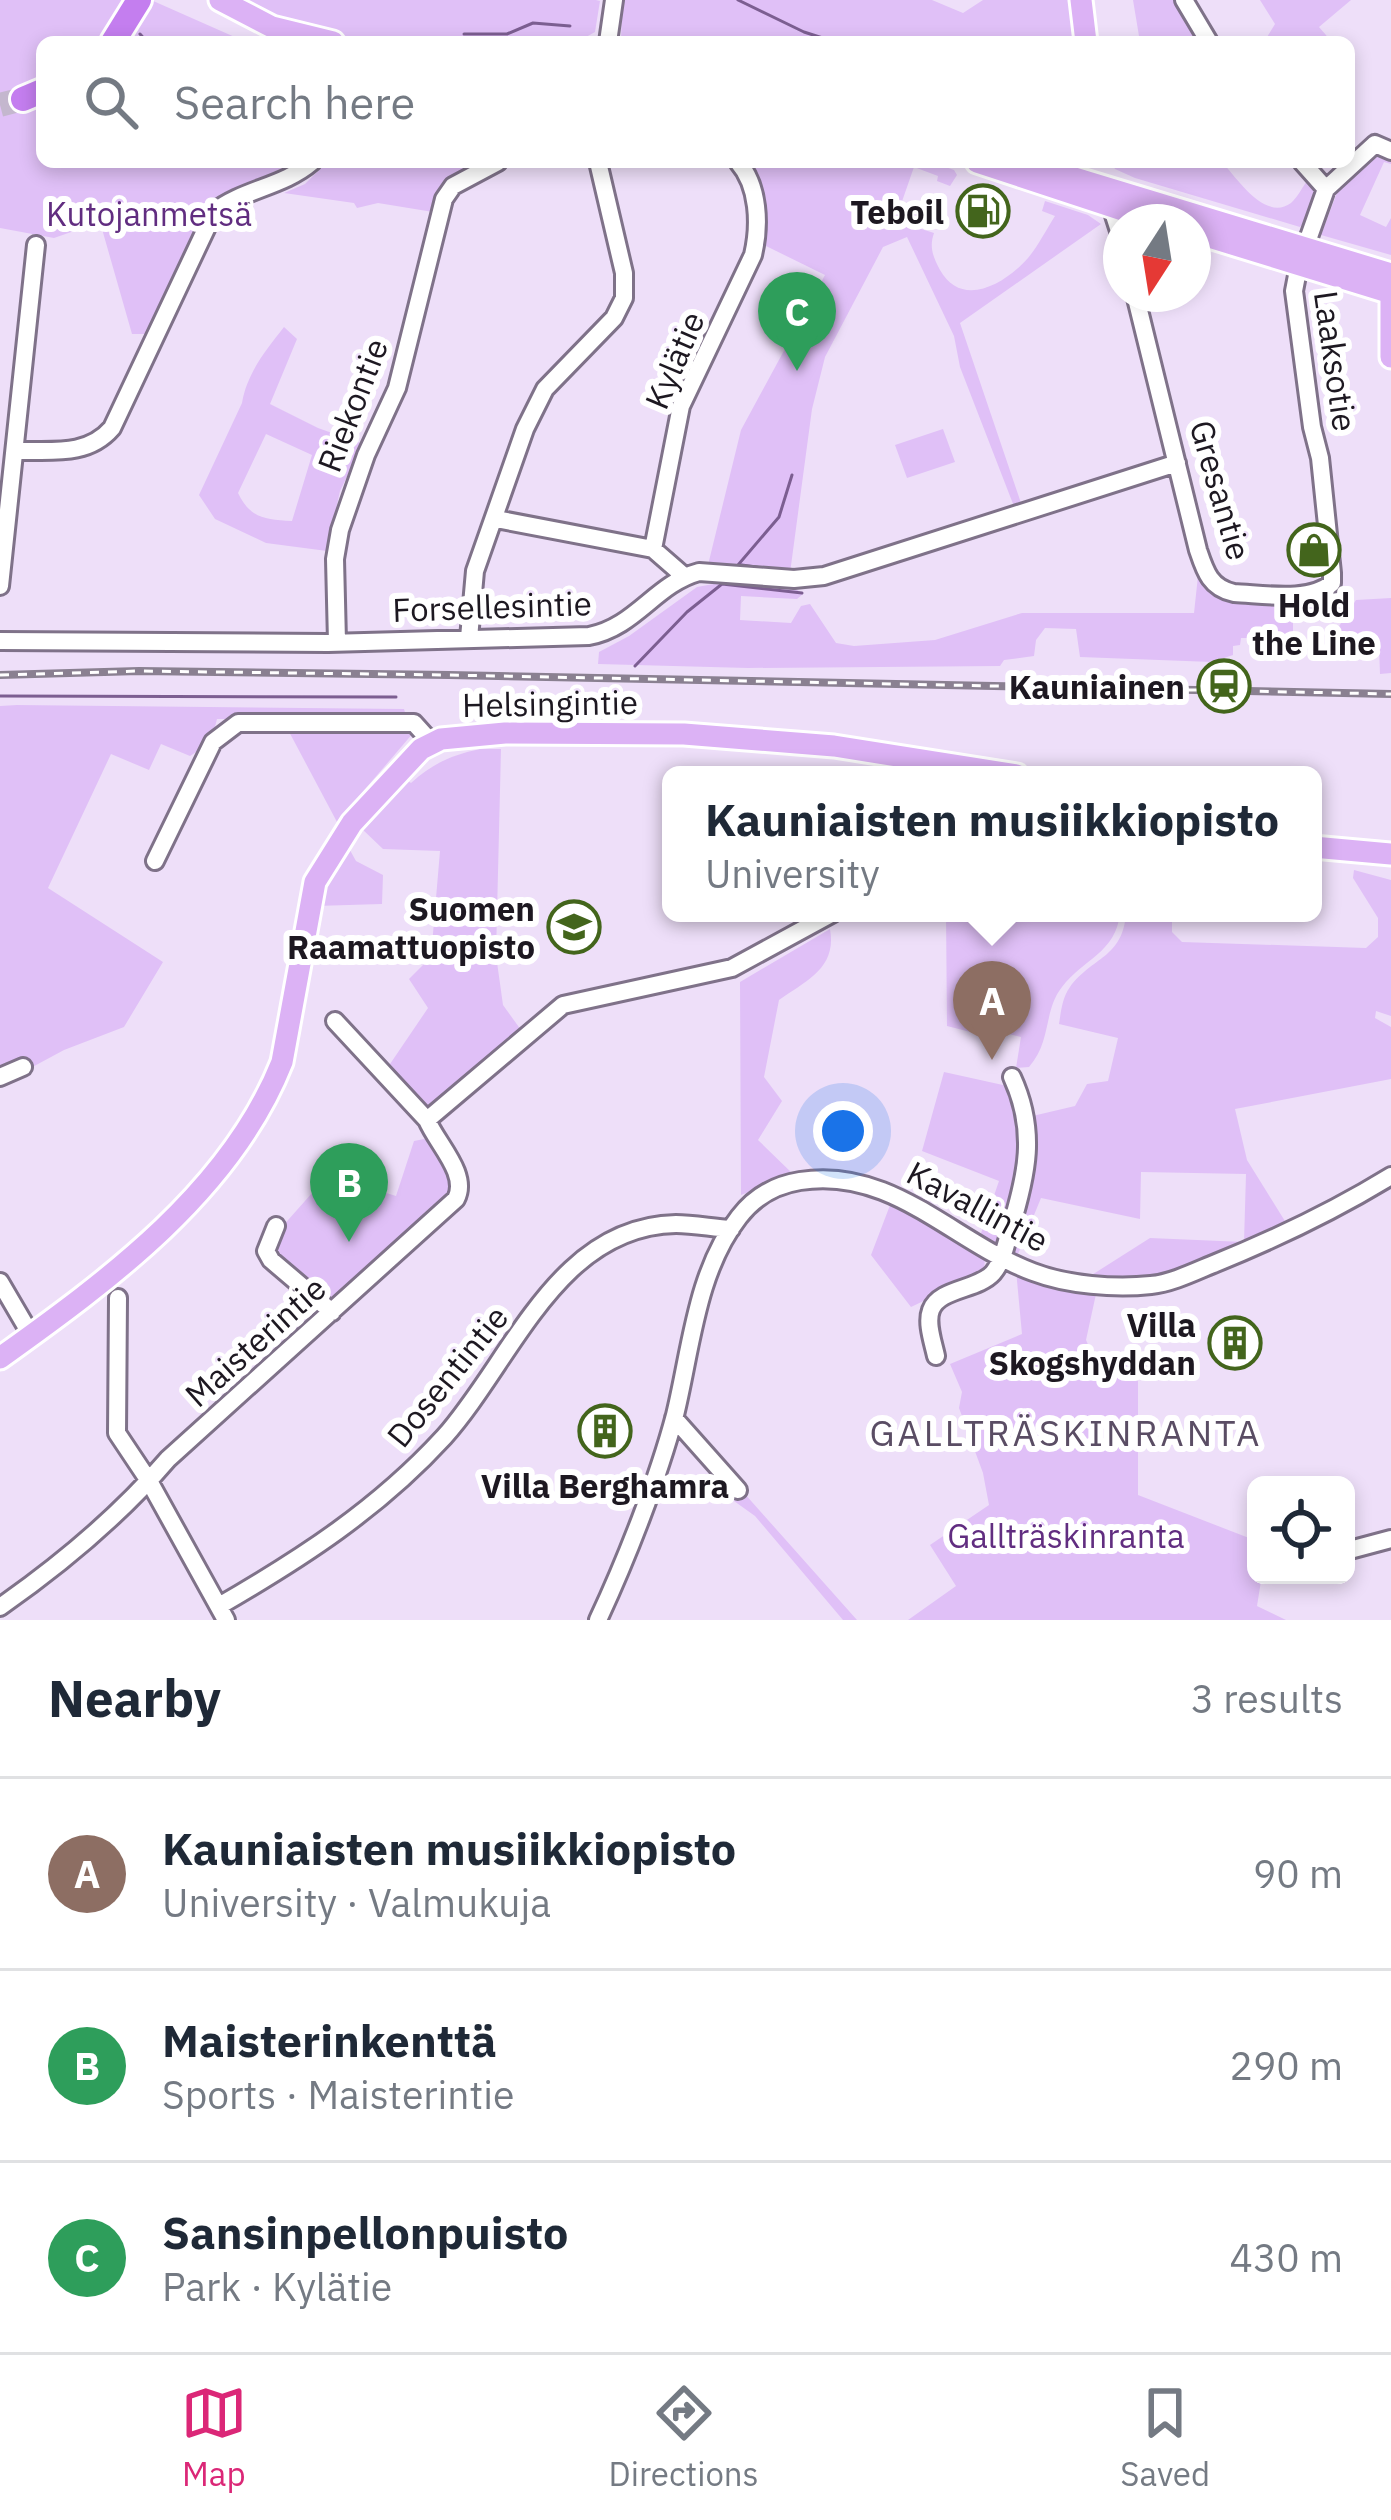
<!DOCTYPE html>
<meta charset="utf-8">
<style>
:root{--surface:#fff;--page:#f6f6f7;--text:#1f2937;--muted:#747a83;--line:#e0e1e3;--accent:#db2777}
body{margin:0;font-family:"IBM Plex Sans",sans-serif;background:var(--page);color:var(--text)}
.controls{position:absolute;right:36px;bottom:36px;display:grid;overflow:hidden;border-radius:18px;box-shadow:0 6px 18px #0003}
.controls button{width:108px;height:108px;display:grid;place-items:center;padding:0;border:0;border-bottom:3px solid var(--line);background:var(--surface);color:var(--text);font:60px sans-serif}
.compass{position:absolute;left:1103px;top:204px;width:108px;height:108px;border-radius:50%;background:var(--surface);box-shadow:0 6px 18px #0003;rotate:192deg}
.you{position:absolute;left:843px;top:1131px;width:42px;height:42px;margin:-30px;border:9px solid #fff;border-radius:50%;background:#1a73e8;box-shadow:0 0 0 18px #1a73e833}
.badge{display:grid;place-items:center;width:78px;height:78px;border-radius:50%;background:var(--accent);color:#fff;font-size:39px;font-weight:700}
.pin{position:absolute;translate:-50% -99px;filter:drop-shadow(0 3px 6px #0008)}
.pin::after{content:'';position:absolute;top:63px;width:42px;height:36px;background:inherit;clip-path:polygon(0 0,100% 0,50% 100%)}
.popup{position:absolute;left:662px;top:766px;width:660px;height:156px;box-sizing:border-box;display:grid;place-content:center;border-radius:18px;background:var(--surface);filter:drop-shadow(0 3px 9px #0005);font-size:39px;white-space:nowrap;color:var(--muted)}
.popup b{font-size:45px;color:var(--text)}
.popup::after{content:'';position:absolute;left:50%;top:100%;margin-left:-24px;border:24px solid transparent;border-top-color:var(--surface)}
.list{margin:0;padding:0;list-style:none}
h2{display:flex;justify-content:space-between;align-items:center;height:156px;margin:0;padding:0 48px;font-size:51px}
h2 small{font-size:39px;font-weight:400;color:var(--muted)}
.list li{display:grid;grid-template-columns:78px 1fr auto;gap:36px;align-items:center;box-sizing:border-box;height:192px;padding:0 48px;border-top:3px solid var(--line)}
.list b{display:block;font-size:45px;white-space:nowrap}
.list p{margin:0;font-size:39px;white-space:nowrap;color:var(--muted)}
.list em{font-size:39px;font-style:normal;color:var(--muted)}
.icon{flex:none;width:66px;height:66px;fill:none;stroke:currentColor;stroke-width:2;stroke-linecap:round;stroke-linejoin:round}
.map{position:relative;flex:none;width:1391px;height:1620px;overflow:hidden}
.search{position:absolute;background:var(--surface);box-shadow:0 6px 18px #0003;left:36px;right:36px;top:36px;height:132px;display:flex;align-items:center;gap:30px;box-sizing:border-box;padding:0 42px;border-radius:18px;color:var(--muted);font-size:45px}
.sheet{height:732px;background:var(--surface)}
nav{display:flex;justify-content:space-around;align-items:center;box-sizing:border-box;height:168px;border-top:3px solid var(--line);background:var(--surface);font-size:33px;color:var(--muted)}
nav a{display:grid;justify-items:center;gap:6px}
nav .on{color:var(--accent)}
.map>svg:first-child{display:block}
.green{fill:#e0c0f7;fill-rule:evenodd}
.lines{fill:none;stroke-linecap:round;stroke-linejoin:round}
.stream{stroke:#7c5e91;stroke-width:3}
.highway-tunnel{stroke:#c4b7ce;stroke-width:24;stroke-dasharray:24 12;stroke-linecap:butt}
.minor-casing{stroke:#7f7289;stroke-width:22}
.major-casing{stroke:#fff;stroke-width:27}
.highway-casing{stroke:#fff;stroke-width:30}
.minor{stroke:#fff;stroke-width:16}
.major{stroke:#dcb2f5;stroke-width:21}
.highway{stroke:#c47eef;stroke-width:24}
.rail-casing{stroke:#8a8091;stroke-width:8}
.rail{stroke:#fff;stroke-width:3;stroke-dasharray:9;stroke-linecap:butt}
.labels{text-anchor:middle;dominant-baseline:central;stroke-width:12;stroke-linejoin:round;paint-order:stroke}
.poi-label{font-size:33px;font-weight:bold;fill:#1d1821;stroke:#fff;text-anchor:end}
.park-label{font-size:33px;fill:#612d80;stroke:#fff}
.street-label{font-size:33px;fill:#1d1821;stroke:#fff}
.neighbourhood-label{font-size:36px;letter-spacing:3px;fill:#5a4d64;stroke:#fff}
</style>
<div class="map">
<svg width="1391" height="1620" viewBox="0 0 1391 1620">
<rect width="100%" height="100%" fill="#eedff9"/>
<path class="green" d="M0,0H130L103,42H42V162H296L211,200L149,334H132L100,222L54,238L0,228Z
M151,0L246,42H123Z
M232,0H596L600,1L595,32L577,42H371L275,19Z
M622,0H932L963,13L983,0H1075L1081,42H621Z
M1133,0H1176L1199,42H1140Z
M1260,0H1351L1319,27L1332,42H1264L1275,24Z
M1377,151L1391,155V164L1384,162L1360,215L1386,227L1391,218V255L1321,235L1338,190Z
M327,162H495L439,190L433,212L378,203L357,208L354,203L284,193L305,184Z
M744,162H932L954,170L957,175L950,186L937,181L938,176L914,167L899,210L909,214L906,224L934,233C929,247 933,257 940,270C962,309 1005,284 1028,258C1038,246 1046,230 1055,216L1042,211L1045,201L1088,215L1101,224L960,323L1022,506L1015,509L960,367L954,336L907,237L883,247L825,357L812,409L790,573L708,565L741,430L825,275L766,246L755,180Z
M1111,162H1222C1237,178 1265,222 1291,203C1298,197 1302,187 1308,180L1315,192L1305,222L1300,227L1135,178L1115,169Z
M284,327L297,339L270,404L318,428L363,444L340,491L327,551L266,543L215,519L199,495L242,403C247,373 266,350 284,327ZM266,434L312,455L292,521C265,520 250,518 238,493Z
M943,429L955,462L907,478L895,445Z
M1198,576L1217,596L1286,600L1293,604V638H1241L1240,645L1233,646V655L1212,662L1080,657L1076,629L1045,628L1036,640L1034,656L1004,660L1000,666L748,668L598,664L599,652L629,636L697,587L719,583L796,589L803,594L797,599L741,596L740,620L791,623L801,606L810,604L836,643L854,646L935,640L1022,613H1194Z
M1391,598V673L1380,674L1379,646L1373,637H1332L1356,600Z
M17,705L404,709L407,719H217C214,735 204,748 190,756L161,744L149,770L111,754L48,888L163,962L124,1027L64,1050L25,1071L0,1069V706Z
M286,726L409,727L414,732L337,822Z
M480,749H501L496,955L503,1005L521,1030L437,1106L422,1104L388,1067L428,1008L409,979L431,957L440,851L383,849L361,828L405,779L411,783C433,763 452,755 480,749Z
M346,843L356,861L383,875L382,904L315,906L327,875Z
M1354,870L1391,880V1016L1376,1011L1375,1018L1391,1027V1079L1235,1109L1247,1160L1288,1226L1160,1280L1087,1278L1150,1238L1244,1242L1246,1174L1141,1172L1140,1219L1041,1198L1016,1259L979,1239L999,1181L922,1151L944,1072L1012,1087L1024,1118L1075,1106L1087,1084L1108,1081L1118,1038L1059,1024C1061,1012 1062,998 1070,987C1092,957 1123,958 1126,913H1172V932L1182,942L1366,948L1378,937V918L1353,878Z
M946,913H1120C1116,953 1083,959 1062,987C1043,1011 1052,1041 1029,1067L1016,1068L1021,1037L987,1029L982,1035L947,1026Z
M830,929C837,968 807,980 779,1000L764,1077L782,1101L758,1140L794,1175L741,1195L740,982Z
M429,1138L451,1180L452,1197L335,1303L272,1249L273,1237L328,1175L396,1196L414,1141Z
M892,1200L985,1257L984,1272L911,1307L871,1255Z
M1016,1270L1049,1287L1096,1294L1086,1340L1093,1356L1138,1364V1495L1249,1538L1256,1575L1261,1581L1257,1606L1286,1620H908L956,1586L930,1545L989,1505L983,1473L959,1408L962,1392L950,1364L1022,1334Z
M744,1493L857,1620H843L755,1516L734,1501Z"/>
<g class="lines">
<path class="stream" d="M738,0L804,32L835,42
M140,34L147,42
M464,34H507L533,23L570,26
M738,565L779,517L792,475
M742,565L770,569
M635,666L687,612L722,584L802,593
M0,696L396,697"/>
<path class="highway-tunnel" d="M0,105L23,99"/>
<g class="minor-casing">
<path id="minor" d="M1184,0L1209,42
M608,42L614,0
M1326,189L1375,144L1391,151
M1111,206L1121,237
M1135,294L1198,550C1205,571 1210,588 1234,593C1262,594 1310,603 1332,583V573L1320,458L1312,427L1294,291L1299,265L1326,189L1302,162
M15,451C51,450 87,457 112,428L214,212C243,189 283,187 312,162
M496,519L653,549
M684,576L653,549L681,406L753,255C760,225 759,186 738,162
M0,586L36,245
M469,638L475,571L525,429L545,389L614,318L624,298V273L598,162
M0,641L328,643L589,636C636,627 655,584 699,572L794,579L824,576L1177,463
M337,642L335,559L340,530L366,455L397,388L444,199L453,186L498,162
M155,861L213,742L238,723H414L432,743
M335,1021L427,1120
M0,1077L23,1067
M276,1226L266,1251L271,1260L332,1312
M0,1282L31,1335
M118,1298L117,1433L149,1481L226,1620
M936,1356C933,1342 926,1323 931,1310C939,1288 978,1290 993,1273C1003,1261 1006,1244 1010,1230C1027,1175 1037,1131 1012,1077
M674,1418L738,1490
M1346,1551L1391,1539
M219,1606C302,1558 378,1509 444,1437C512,1361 557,1226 676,1224C694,1224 713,1228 731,1229
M0,1607C60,1565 120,1515 168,1459L456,1199C469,1174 437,1144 427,1120L563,1005L732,968L833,913
M598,1620C626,1560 658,1479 675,1415C691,1350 696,1272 739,1217C755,1196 775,1185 800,1181C892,1166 954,1243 1033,1272C1067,1285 1115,1289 1151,1285C1171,1283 1192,1273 1211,1265C1273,1240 1334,1211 1391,1176"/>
</g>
<g class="major-casing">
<path id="major" d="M220,0L272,27L333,42
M1081,0L1086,42
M977,162L1159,222
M1022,162L1391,274
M1193,232L1391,293
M1391,293V357
M1313,847L1391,854
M0,1358C109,1280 231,1191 282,1062L315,882L352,823L421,749L441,739L505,733L684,734L834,746L1017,775"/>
</g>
<g class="highway-casing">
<path id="highway" d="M113,42L139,0
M23,99L42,91"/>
</g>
<use href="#minor" class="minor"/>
<use href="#major" class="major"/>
<use href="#highway" class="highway"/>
<g class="rail-casing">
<path id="rail" d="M0,675L139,671L449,675L1391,694"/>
</g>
<use href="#rail" class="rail"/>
</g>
<defs>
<g id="fuel-ring" transform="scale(2.7)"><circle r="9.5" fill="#fff" stroke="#43651c" stroke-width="1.5"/><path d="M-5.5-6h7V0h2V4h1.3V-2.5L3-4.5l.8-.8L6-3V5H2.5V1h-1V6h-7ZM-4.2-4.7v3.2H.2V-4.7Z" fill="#43651c"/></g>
<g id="shop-ring" transform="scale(2.7)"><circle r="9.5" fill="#fff" stroke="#43651c" stroke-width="1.5"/><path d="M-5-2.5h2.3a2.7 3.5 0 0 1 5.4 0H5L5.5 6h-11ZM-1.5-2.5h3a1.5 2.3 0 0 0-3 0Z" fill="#43651c"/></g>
<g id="station-ring" transform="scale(2.7)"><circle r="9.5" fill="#fff" stroke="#43651c" stroke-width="1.5"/><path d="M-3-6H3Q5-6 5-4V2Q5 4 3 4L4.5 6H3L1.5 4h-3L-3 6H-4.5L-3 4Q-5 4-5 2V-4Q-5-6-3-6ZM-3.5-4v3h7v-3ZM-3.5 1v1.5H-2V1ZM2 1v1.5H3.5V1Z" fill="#43651c"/></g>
<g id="school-ring" transform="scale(2.7)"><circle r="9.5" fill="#fff" stroke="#43651c" stroke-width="1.5"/><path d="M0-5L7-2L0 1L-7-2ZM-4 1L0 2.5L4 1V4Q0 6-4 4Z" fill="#43651c"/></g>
<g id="building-ring" transform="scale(2.7)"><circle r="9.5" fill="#fff" stroke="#43651c" stroke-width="1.5"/><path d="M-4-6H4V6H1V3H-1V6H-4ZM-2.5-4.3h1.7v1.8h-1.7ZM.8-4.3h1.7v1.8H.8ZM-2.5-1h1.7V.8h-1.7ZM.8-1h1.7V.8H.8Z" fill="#43651c"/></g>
</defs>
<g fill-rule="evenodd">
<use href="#fuel-ring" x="983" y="211"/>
<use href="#shop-ring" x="1314" y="550"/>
<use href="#station-ring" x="1224" y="686"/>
<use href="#school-ring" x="574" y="927"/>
<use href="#building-ring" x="1235" y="1343"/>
<use href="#building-ring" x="605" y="1431"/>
</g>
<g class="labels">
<g class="poi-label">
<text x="944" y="211">Teboil</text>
<text x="1314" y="604" text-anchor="middle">Hold<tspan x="1314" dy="38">the Line</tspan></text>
<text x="1185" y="686">Kauniainen</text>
<text x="535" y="908">Suomen<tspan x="535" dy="38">Raamattuopisto</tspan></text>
<text x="1196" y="1324">Villa<tspan x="1196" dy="38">Skogshyddan</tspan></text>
<text x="605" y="1485" text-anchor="middle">Villa Berghamra</text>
</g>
<g class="park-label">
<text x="149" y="213">Kutojanmetsä</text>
<text x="1066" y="1535">Gallträskinranta</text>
</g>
<g class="street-label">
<text transform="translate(674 360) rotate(-67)">Kylätie</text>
<text transform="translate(1336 361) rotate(82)">Laaksotie</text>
<text transform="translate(352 405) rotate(-69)">Riekontie</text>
<text transform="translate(1221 490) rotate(74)">Gresantie</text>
<text transform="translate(492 606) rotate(-2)">Forsellesintie</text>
<text transform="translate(550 703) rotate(-1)">Helsingintie</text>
<text transform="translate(978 1206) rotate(28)">Kavallintie</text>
<text transform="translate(255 1341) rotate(-42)">Maisterintie</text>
<text transform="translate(447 1376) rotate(-51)">Dosentintie</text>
</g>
<g class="neighbourhood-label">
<text x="1066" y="1432">GALLTRÄSKINRANTA</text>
</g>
</g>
</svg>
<div class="controls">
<button><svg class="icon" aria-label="locate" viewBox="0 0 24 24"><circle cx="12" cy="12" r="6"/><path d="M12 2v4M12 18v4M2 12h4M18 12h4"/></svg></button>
</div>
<svg class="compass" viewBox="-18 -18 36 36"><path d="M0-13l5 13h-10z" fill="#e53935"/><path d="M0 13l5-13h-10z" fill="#747a83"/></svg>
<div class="you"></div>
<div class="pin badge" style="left:992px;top:1060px;background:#8d6e63">A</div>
<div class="popup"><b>Kauniaisten musiikkiopisto</b>University</div>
<div class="pin badge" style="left:349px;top:1242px;background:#2e9e5b">B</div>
<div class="pin badge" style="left:797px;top:371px;background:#2e9e5b">C</div>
<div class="search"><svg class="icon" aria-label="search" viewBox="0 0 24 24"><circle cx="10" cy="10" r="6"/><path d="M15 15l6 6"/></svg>Search here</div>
</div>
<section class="sheet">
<h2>Nearby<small>3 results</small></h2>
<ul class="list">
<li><span class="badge" style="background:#8d6e63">A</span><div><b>Kauniaisten musiikkiopisto</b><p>University · Valmukuja</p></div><em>90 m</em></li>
<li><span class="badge" style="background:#2e9e5b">B</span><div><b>Maisterinkenttä</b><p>Sports · Maisterintie</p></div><em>290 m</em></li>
<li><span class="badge" style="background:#2e9e5b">C</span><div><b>Sansinpellonpuisto</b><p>Park · Kylätie</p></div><em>430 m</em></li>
</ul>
</section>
<nav>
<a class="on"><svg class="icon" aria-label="map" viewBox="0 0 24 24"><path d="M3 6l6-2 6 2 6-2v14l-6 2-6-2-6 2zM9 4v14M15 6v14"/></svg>Map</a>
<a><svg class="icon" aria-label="directions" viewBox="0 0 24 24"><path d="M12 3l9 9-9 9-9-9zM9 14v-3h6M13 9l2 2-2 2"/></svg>Directions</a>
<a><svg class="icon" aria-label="saved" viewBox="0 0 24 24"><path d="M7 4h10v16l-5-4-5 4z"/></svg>Saved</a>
</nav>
